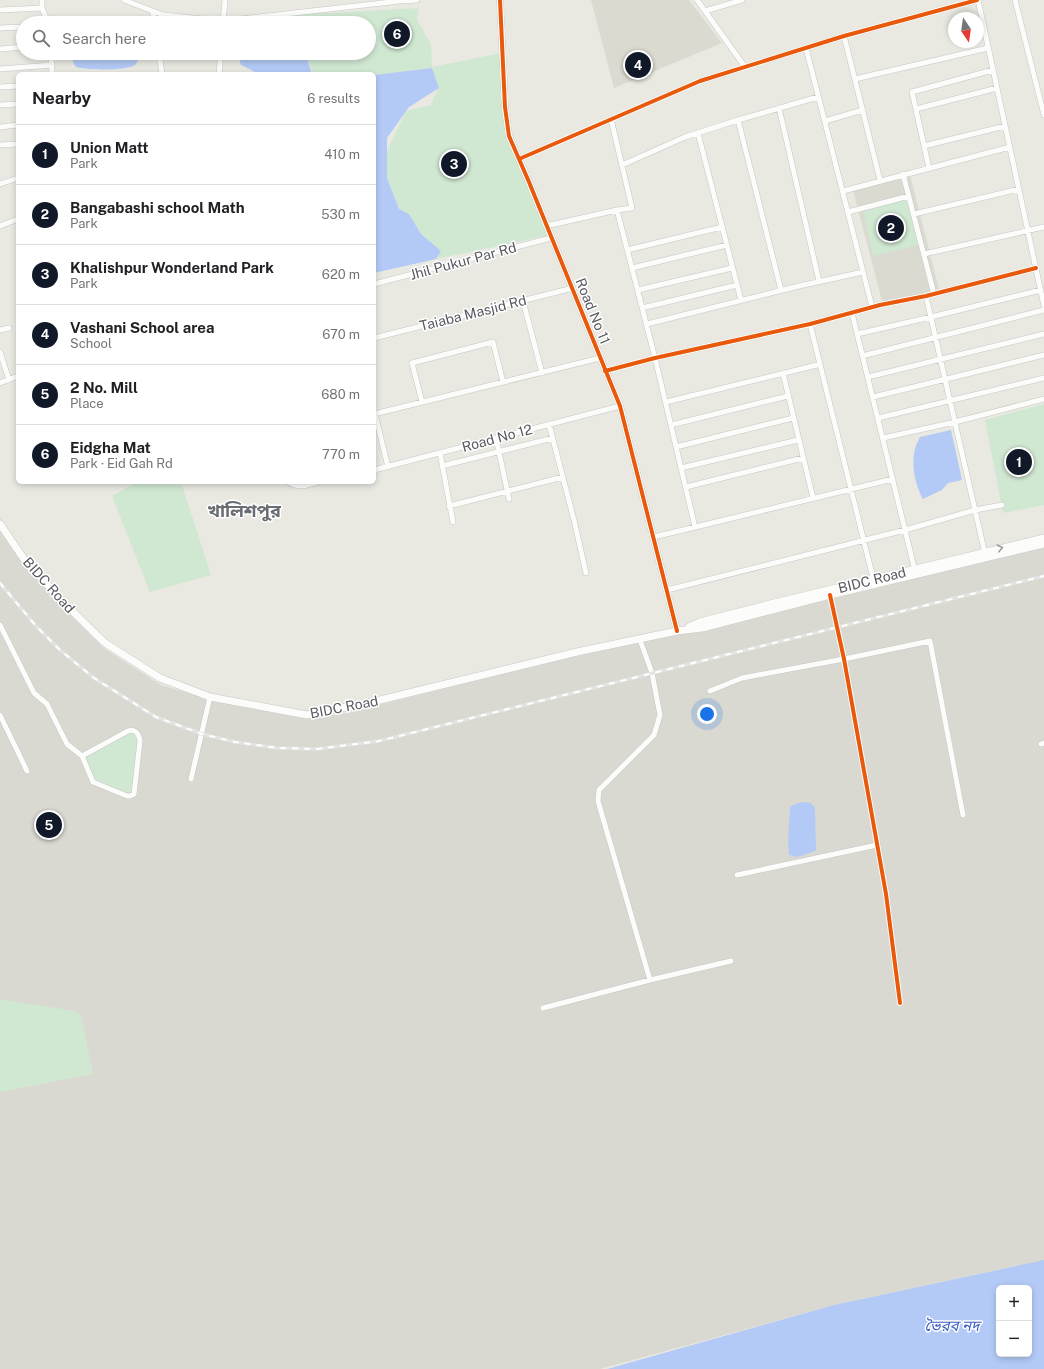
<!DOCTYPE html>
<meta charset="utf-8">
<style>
:root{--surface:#fff;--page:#f6f6f6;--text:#202124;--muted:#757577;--line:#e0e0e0;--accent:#111827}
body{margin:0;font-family:"Public Sans","Noto Sans Bengali",sans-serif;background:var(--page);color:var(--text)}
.controls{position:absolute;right:12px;bottom:12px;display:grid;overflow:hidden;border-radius:6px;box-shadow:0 2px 6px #0003}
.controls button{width:36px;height:36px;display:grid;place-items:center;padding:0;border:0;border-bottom:1px solid var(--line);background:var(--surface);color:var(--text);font:20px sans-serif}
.compass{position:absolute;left:948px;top:12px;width:36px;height:36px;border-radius:50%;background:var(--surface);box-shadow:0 2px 6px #0003;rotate:167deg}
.you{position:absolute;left:707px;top:714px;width:14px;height:14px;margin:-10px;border:3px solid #fff;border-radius:50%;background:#1a73e8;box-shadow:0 0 0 6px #1a73e833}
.badge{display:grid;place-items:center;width:26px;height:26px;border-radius:50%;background:var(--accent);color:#fff;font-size:13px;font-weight:700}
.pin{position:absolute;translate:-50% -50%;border:2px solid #fff;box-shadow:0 1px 4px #0006}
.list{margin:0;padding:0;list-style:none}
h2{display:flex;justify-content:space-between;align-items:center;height:52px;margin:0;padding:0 16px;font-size:17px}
h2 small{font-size:13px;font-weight:400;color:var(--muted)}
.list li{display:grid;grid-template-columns:26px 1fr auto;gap:12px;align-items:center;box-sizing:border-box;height:60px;padding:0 16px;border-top:1px solid var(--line)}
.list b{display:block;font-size:15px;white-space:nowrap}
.list p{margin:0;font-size:13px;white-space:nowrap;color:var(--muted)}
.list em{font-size:13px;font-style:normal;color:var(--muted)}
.icon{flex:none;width:22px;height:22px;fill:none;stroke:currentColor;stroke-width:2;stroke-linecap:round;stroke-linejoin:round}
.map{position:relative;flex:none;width:1044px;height:1369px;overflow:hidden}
.search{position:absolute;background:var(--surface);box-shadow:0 2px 6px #0003;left:16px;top:16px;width:360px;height:44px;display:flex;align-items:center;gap:10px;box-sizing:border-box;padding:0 14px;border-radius:22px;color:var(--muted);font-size:15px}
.panel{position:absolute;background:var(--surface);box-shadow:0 2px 6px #0003;left:16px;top:72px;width:360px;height:412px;border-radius:6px}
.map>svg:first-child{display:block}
.industrial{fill:#d9d9d2}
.education{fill:#dadad0}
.green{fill:#d0e7d2}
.water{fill:#b3caf6;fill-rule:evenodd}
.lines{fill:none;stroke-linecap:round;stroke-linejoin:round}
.minor-casing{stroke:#c6c6c5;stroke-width:6}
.tertiary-casing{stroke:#c6c6c5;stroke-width:7}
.secondary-casing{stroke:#c8c8c8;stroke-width:8}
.minor{stroke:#fcfcfb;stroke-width:5}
.tertiary{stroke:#fcfcfb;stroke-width:6}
.secondary{stroke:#fcfcfb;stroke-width:7}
.rail-casing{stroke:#e2e3e2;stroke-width:3.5}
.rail{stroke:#fff;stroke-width:2;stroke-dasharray:6;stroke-linecap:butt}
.cycleway-casing{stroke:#fff;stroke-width:6}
.cycleway{stroke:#e8590c;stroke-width:4}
.oneway{stroke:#9a9b9f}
.labels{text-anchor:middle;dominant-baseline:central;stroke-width:3;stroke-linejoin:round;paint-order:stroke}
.street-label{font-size:14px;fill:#585a61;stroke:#fff}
.water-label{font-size:15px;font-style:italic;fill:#3e5ec3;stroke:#fff}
.district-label{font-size:18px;font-weight:bold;fill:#696c73;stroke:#fff}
</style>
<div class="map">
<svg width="1044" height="1369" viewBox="0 0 1044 1369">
<rect width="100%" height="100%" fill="#e9e9e2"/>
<path class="industrial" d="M0,518L62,607L105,649L161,685L212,700L313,718L346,713L640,640L1044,544V1261L1020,1268L1019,1265L834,1305L600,1369H0Z"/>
<path class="education" d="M591,0H689L722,43L614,88Z
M910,175L939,289L883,305L853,190Z"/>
<path class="green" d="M419,8L417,19L431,45L432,67L502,53L509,136L550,235L436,259L441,251L421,234L409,214L399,209L387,178V151L406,111L431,105L438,88L432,68L374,75L313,74L305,53H369V23H295L292,15Z
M908,199L919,245L873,256L863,210Z
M1044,404V505L1003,513L985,420Z
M137,482H181L211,575L150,592L112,496Z
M128,731L139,735L133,795L95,783L82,756Z
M0,999L75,1011L81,1015L93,1074L0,1092Z"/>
<path class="water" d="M72,53H139C139,57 138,62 135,65C127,71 86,70 76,67L73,62Z
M237,53H305L312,74H259L241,65Z
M432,68L439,88L409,107L387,138V178L399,209L409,214L421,234L441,251L436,259L374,273V75Z
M951,430L962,480L948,483L942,490L923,499C915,485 911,465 915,449C916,445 918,441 920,437Z
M804,802L811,803L815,808L816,851L797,857L789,855L788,842L790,807L795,804Z
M1044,1260V1369H607L834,1305ZM999,1288H1029V1354H999Z"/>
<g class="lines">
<g class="minor-casing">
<path id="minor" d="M42,0V8L48,23
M124,0L163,15L223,21L400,1L417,0
M697,0L705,11L742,0
M978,0L1044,306
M1015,0L1044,115
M0,10L42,8
M705,11L745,67
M153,12L155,23
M223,23L225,0
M0,28L23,27
M844,36L880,180
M806,48L872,307
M0,49L23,47
M51,53L52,74
M159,53L162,74
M0,69L52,65
M219,74L221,53
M855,79L988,48
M0,87L18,86
M0,105L18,104
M779,108L819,281
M916,109L997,88
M738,120L781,290
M825,121L863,110
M0,127L18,125
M698,133L741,300
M0,145L18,144
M924,146L1005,126
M519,159L700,81L844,36L977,0
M622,165L685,137L738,120L818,97
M929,168L912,92L993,70
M903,174L934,294
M0,184L18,178
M843,191L1010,147
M617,210L655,358L695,527
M848,212L909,196
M914,214L1019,189
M0,226L18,219
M546,226L617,210L632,208L611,119
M627,250L722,227
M924,254L1044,227
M632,268L727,245
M374,284L551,238
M638,290L732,268
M926,296L985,554
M523,301L542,373
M642,308L737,285
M852,313L915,571
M647,324L799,286L863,272
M810,324L874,582
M0,330L9,328
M857,334L931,317L1041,290
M374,338L573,288
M0,352L9,380
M862,356L1044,310
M605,371L655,358L810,324L880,305L926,296L1036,268
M783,373L813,498
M868,377L1044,334
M0,383L18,376
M873,397L1044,355
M422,402L412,363L493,342L503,382
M666,402L817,365
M374,414L600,358
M375,414L388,467
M878,418L1044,378
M549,424L574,520L586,573
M671,425L788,396
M496,438L509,499
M883,438L955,422L1044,399
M676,447L793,418
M440,453L453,522
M442,466L553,438
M681,468L798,440
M374,470L620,406
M288,482C299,489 307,485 319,482
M686,487L803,458
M449,506L563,477
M654,537L893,479
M667,590L905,530L975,510L1002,505
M830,595L844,659L886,894L900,1003
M0,625L34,693L47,704L67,744L82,756L93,782L127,796H130L134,794L140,741C139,734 135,728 128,731L82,756
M640,640L652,673L660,715L654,735L599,790L598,801L650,980
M710,691L742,678L844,659L930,641L963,815
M0,715L27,771
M1041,744L1044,743
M191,779L210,697
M737,875L877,845
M543,1008L650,980L731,961"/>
</g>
<g class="tertiary-casing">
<path id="tertiary" d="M500,0L505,107L509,136L529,182L620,406L677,631"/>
</g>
<g class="secondary-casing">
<path id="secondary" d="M0,524L26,562L65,604L105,643L160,678L210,697L307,715L376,701L577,652L677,631L702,628L830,595L1044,544
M689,627L700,622L766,605L1044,538"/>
</g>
<use href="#minor" class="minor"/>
<use href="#tertiary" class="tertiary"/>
<use href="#secondary" class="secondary"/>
<g class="rail-casing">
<path id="rail" d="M0,583L36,626L60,650L94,678L156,717L202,734L235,742L278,748L317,749L379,741L1044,576"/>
</g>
<use href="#rail" class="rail"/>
<g class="cycleway-casing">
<path id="cycleway" d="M500,0L505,107L509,136L529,182L620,406L677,631
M519,159L700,81L844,36L977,0
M605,371L655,358L810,324L880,305L926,296L1036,268
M830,595L844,659L886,894L900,1003"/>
</g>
<use href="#cycleway" class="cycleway"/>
</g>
<defs><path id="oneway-chevron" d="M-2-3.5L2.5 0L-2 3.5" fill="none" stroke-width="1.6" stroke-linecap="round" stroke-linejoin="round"/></defs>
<use class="oneway" href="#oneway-chevron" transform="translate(1000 548) rotate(-14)"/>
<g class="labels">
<g class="street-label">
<text transform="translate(463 261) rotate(-15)">Jhil Pukur Par Rd</text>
<text transform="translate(593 311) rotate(68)">Road No 11</text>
<text transform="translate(473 313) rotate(-14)">Taiaba Masjid Rd</text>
<text transform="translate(497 438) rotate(-15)">Road No 12</text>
<text transform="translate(872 580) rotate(-14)">BIDC Road</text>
<text transform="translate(49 585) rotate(48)">BIDC Road</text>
<text transform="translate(344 707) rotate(-11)">BIDC Road</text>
</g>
<g class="water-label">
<text x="952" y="1325">ভৈরব নদ</text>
</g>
<g class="district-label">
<text x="244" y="510">খালিশপুর</text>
</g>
</g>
</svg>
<div class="controls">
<button>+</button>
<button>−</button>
</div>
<svg class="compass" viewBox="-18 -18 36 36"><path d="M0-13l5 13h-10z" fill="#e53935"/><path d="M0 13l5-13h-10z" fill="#757577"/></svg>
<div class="you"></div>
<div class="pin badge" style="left:1019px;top:462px">1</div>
<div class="pin badge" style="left:891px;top:228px">2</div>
<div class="pin badge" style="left:454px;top:164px">3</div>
<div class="pin badge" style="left:638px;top:65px">4</div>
<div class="pin badge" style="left:49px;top:825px">5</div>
<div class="pin badge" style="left:397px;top:34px">6</div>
<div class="search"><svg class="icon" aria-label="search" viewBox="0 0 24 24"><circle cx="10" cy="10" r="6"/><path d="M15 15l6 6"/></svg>Search here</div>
<section class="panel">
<h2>Nearby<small>6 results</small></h2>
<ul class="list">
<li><span class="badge">1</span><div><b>Union Matt</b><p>Park</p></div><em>410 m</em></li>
<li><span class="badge">2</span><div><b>Bangabashi school Math</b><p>Park</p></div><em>530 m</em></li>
<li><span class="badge">3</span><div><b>Khalishpur Wonderland Park</b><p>Park</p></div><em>620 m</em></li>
<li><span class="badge">4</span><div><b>Vashani School area</b><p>School</p></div><em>670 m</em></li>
<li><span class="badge">5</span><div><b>2 No. Mill</b><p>Place</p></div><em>680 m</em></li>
<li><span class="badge">6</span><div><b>Eidgha Mat</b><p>Park · Eid Gah Rd</p></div><em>770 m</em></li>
</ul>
</section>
</div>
